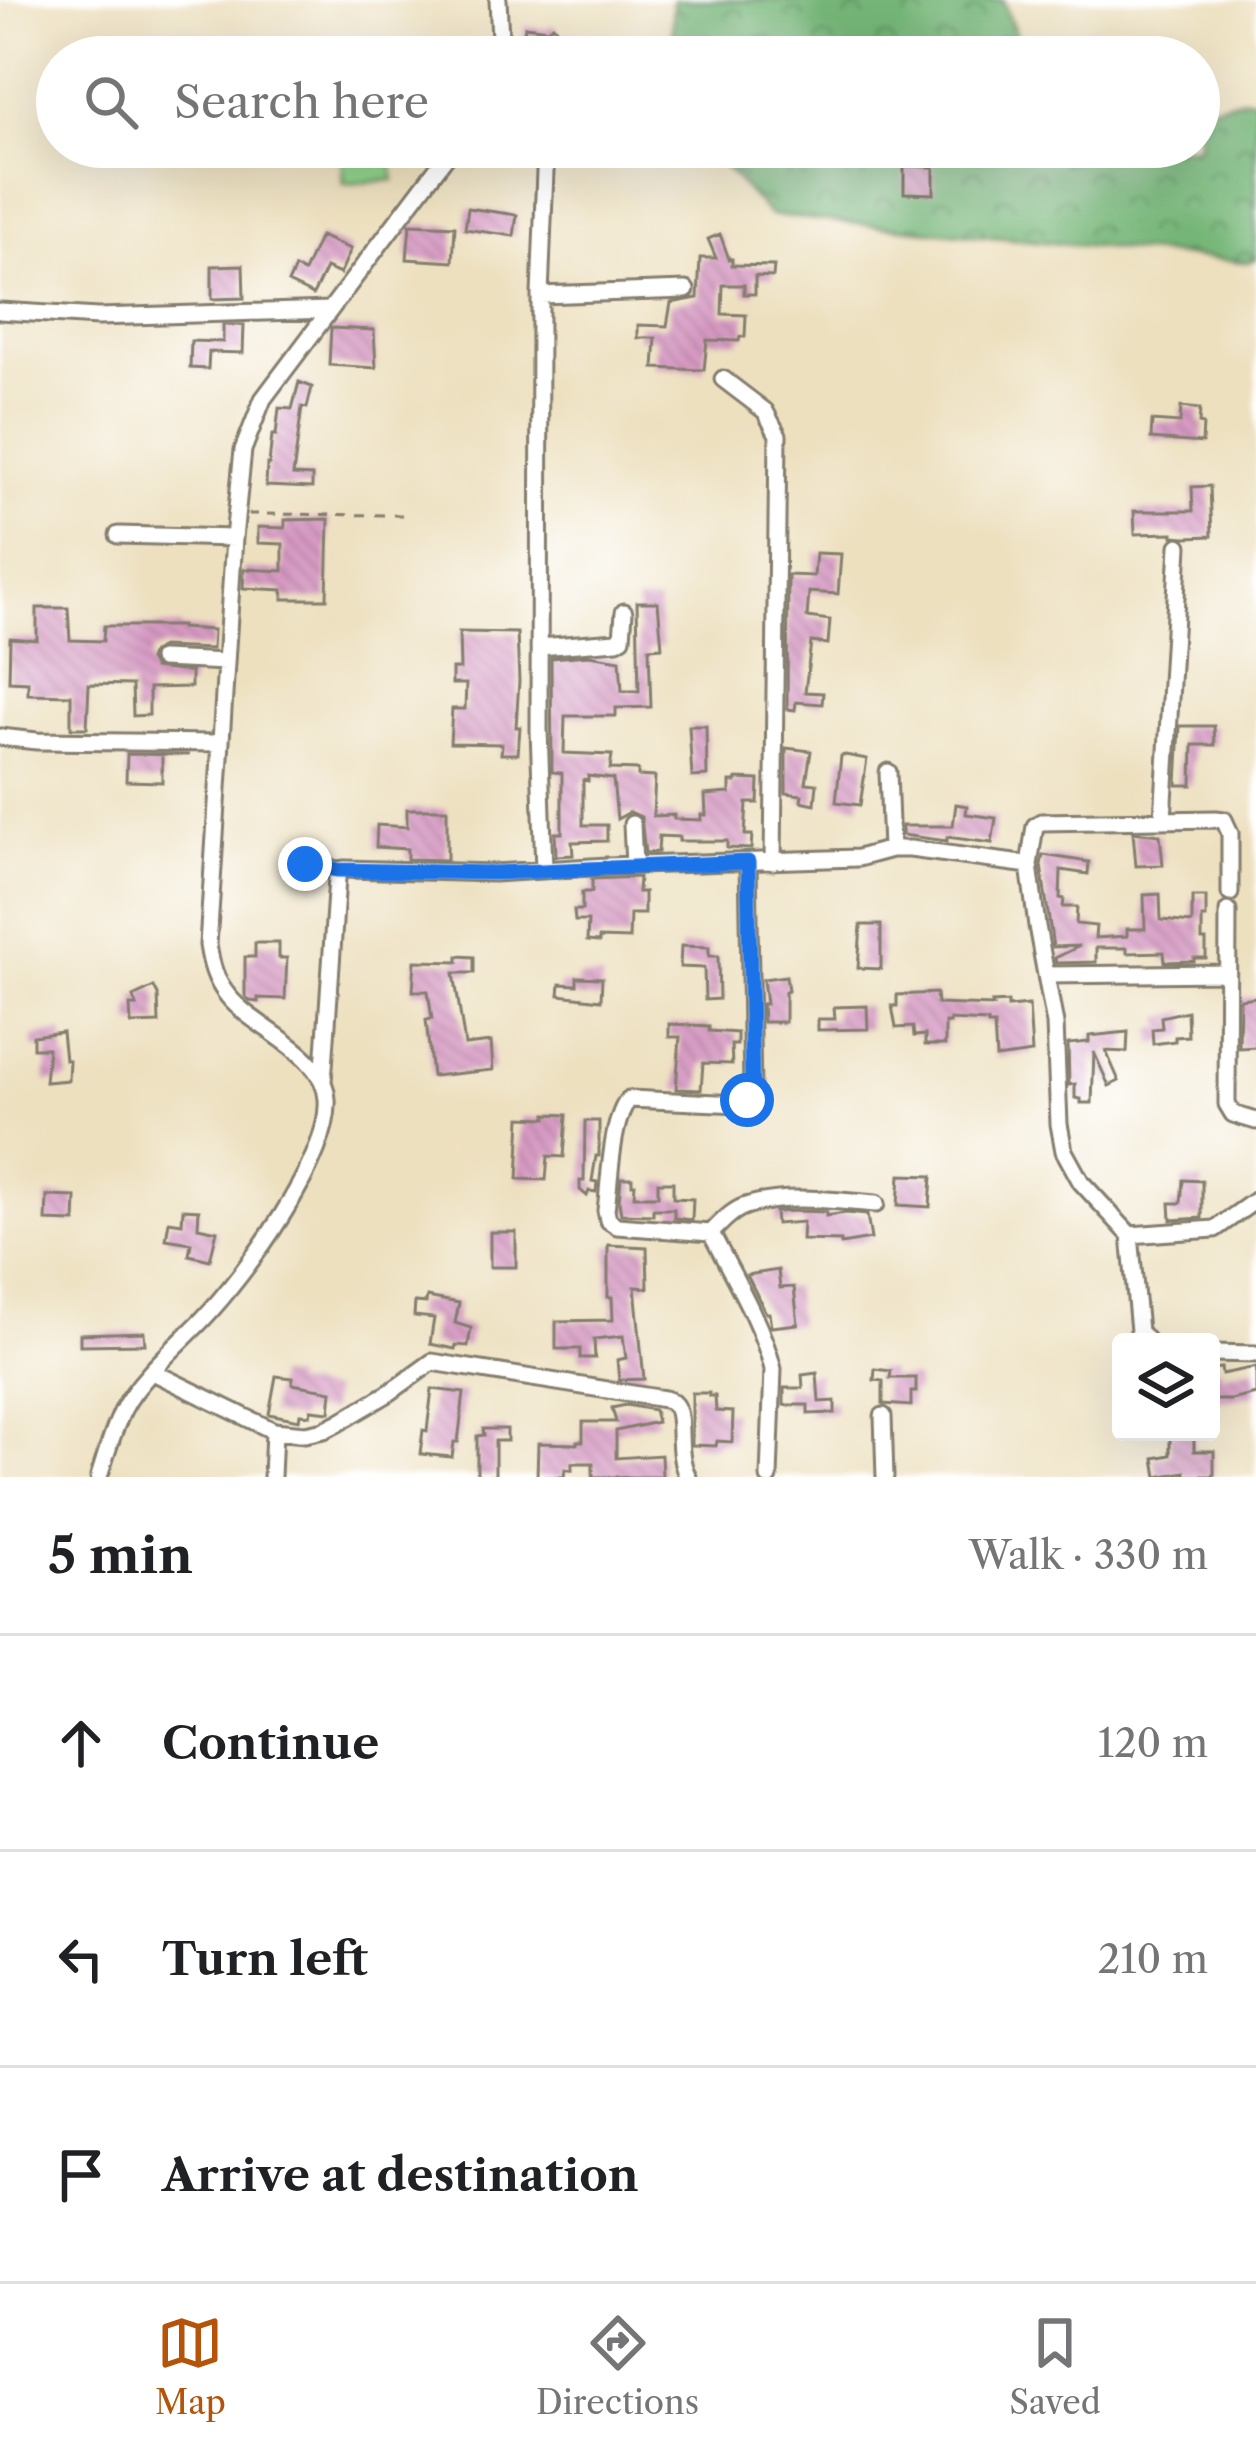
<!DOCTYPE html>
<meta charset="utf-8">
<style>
:root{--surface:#fff;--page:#f2f2f2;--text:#202124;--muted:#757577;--line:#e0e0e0;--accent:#b45309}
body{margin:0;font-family:"Libre Caslon Text",serif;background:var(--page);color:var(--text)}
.controls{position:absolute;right:36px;bottom:36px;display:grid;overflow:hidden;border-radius:12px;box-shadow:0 12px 48px #0002}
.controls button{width:108px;height:108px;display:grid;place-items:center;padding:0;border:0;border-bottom:3px solid var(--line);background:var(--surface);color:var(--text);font:60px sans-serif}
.stop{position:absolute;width:36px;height:36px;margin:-27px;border:9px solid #1a73e8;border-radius:50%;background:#fff}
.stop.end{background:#1a73e8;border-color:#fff;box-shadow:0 3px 12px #0008}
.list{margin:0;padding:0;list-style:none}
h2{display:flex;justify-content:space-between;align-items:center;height:156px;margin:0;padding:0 48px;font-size:51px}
h2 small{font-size:39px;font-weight:400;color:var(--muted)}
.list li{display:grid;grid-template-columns:78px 1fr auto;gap:36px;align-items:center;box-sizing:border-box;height:216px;padding:0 48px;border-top:3px solid var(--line)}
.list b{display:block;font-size:45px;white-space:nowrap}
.list em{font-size:39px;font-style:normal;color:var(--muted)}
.icon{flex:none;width:66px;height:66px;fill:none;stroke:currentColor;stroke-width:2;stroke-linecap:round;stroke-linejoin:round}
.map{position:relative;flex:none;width:1256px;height:1477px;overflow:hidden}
.search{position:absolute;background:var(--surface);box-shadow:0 12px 48px #0002;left:36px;right:36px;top:36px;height:132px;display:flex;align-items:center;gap:30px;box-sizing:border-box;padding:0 42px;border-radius:66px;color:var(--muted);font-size:45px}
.sheet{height:804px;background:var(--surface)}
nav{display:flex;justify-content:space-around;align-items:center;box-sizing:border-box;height:168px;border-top:3px solid var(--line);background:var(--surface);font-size:33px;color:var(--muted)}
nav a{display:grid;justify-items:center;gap:6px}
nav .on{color:var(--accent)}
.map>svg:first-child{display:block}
.forest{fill:url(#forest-crowns);stroke:#48684a;stroke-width:3}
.pitch{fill:#91d38b;stroke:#567854;stroke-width:3}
.building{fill:url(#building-back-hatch)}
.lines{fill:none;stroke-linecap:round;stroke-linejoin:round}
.minor-casing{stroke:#847e6e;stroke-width:21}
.path{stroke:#847e6e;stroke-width:3;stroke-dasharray:9 9;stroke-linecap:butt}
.minor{stroke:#fff;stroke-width:15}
.route{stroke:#1a73e8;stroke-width:15}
</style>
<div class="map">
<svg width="1256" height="1477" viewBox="0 0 1256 1477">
<defs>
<pattern id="forest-crowns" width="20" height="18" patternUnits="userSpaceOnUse" patternTransform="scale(3)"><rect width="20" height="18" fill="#74b577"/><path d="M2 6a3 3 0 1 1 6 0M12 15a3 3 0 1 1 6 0" fill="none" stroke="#5e9261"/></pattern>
<pattern id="building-back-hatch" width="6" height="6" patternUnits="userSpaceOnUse" patternTransform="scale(3)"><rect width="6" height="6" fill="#d699c2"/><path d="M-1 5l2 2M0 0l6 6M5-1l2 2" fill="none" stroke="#b783a6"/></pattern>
</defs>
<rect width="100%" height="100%" fill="#fff"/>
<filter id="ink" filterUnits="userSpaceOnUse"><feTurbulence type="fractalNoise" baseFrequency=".00833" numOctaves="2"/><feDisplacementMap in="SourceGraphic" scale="24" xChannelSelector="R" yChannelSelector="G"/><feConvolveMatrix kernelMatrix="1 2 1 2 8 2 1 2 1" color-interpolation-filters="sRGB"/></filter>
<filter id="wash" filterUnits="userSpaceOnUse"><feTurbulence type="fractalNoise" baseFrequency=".004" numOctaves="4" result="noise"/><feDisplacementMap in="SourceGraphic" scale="48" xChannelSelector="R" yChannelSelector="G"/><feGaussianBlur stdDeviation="2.7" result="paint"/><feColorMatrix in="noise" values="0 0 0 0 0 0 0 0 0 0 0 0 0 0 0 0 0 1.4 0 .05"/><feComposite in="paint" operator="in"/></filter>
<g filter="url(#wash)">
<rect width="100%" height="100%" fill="#ede0bf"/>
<path class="forest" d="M673,0H1003L1024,57H672Z
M1246,98L1256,100V259L1247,262L770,215L706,147H1057L1064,164L1098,147H1199V109Z"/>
<path class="pitch" d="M391,148L394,180L344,184L342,151Z"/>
<g id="blocks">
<path class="building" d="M553,25L566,42H570L571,57H521L525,26L547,29Z
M904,166L934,167V194L904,193Z
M468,208L517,215L514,236L465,229Z
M410,224L455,226L453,262L407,259Z
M720,234L729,259H732V265L774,266L773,277L755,276V294H744V285H723L722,314L746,315L745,337H740L739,341L707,340L704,370L654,368L656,338H638V325L667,326L671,303L698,298L700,258H716L708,239Z
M320,236L351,249L340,274L326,268L313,295L288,283L295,268L304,272Z
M243,265L244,298L212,299V266Z
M223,325H244L243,353L209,352L208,369L190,368L191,341L223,342Z
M331,328L374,330L376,368L329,365Z
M299,382L312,387L307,408L302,407L293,475L312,476V488L266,486L267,464H269L272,435H276L279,408L292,409Z
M1181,407L1200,409L1199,423L1203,424L1202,443L1151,439L1152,421L1180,423Z
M1210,486L1212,536L1186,537L1173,536V533L1135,534L1134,511H1193L1192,487Z
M329,519L327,599H283V590L243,588L244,569L283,571V544L258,543V527L285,528V520Z
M816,553L841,554L838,594L809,592L807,617L830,620L828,644L811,642L805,692L823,693L822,704L796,702L795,710L787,709L788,575L814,576Z
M637,602H658L662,647L649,648L651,707L616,708V716H565L564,753L612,755L610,769L638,770V776L655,777L653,816L674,815V819L701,820V815H706L705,795L730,793V782H736L737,779L759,780L758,803H747L745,835H752L751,849L727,848V841H679V837L659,836L658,852L645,853L641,817L630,812L617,819L613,779L588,776V781L583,780V825H607V841L572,842L573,855L556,856L555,833H562V773L552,772L551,658L589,655L620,660L622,691H639Z
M37,608H68L70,640L103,641L104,626H181V628L213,630L212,649L162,647L152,652L149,660L154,668L191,672V687L149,688V715L133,716L132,685L89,684L87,728H71V695L28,694V682L9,681L10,638L37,640Z
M459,632L517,633L519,681L516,727H520L518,754H501L502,744L450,743L452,709H465L466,684H452V669H460Z
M689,726H706L707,776L692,777Z
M1180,726H1214L1215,745H1193L1192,785H1177Z
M786,748L811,751L806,783L817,784L815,804L801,801L802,795L786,793Z
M127,754L189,755H162V782L126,781Z
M845,755L867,759L860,805L836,802L841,756Z
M956,804L967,806L966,814L996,818L992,843L947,837V841L902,835V826H953Z
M407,809H447V860L407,859V849L376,847L377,825L407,827Z
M1133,832L1160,835L1163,865L1136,866Z
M1043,855L1089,862L1088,874L1061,870L1060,898L1064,899L1063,907H1077L1076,924L1096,926L1095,938L1127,936V929H1145L1144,895L1160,894L1161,920L1192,923V897H1206V918H1202V940H1206V958H1194V961L1165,962L1164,952L1127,953V948H1096V962L1056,963L1055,958L1080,946L1053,947L1041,865Z
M639,877L638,892H644V914H630L629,939L599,938V942L587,941L588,921H575L574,910H582V892H592V879Z
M861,925H881V969L858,968Z
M255,943H279V958H287L285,999L258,998V1002L250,1001L245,996V957H255Z
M681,946L709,947V956H718L719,999L705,1000L704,968L680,967Z
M458,956L474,957V973H454L465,1045L491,1042L493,1070L432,1076L426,1020L432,1019L428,991H413L415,961L458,962Z
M786,976L788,991L785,992V1022H763L762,1004H766L763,979Z
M577,977L602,978L601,1000L559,995L560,984L577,985Z
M154,987L158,995L159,1023L131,1024L130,1006H137L133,997Z
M936,993L937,1004L993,1006L992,1003L1008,1002V1007L1029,1005L1032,1053L996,1058L994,1025H988V1022L950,1020V1023H945V1045H925V1035L914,1036L913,1027L896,1028L892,1006H897V995Z
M1256,997V1047L1239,1048L1240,999Z
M867,1006L868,1029L818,1030V1019H835L834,1007Z
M1187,1011L1188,1036L1175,1037V1041L1153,1044L1152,1029L1162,1028L1161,1017Z
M669,1024L709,1026V1031L737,1033V1045H731L732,1064L703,1063L701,1090L676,1089L680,1037H669Z
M62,1032L65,1060H69L68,1080L45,1082L48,1048H33V1036Z
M1128,1032L1127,1052L1106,1051L1119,1081L1109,1086L1094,1052L1092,1103H1081V1099L1075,1098V1084L1069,1085L1068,1044L1089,1042V1036Z
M547,1114L567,1115L564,1157L548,1156L546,1180L518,1179L521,1117L547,1118Z
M585,1121H599V1156H596L592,1181L597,1182L596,1192L589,1191L587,1196L580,1190V1181H584Z
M900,1175L932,1176L930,1207L898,1205Z
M621,1178H632V1184H635L634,1196H658V1182H673V1198L693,1199L692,1220L674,1218V1209H653V1215L621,1214L619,1202Z
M1183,1180L1202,1181V1218L1171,1220L1170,1203H1181Z
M47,1196L76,1197L75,1222L46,1221Z
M183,1209L199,1210L198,1227L217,1231L210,1260L189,1255L191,1243L166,1239L169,1221L182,1223Z
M796,1211L826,1212V1216L845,1213L867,1215L871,1239L841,1244V1241L802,1240L803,1222L776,1224L775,1212Z
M490,1232H516V1267H490Z
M608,1245L647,1247L648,1288L635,1287L644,1379L619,1380L617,1360L626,1358L623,1336L594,1339L595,1358H580V1349H556V1321L613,1320L612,1297H608Z
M778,1270L780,1288L794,1287L798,1324L771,1327L769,1313H766L747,1275Z
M427,1297L459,1303L455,1323L471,1328L468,1346L456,1345L455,1349L430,1344L434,1318L414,1316L415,1302L426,1303Z
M144,1332L145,1344L80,1345V1334Z
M1256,1367V1394L1231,1400H1211V1369L1221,1368L1222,1374Z
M875,1369L891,1371L890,1378H916V1392H911V1406L883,1404V1381L874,1380Z
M817,1373L819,1402L835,1401V1413L808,1414V1405H784V1388H803L802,1375Z
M276,1376L293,1378L292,1384L332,1391L330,1412L311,1410L310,1415L300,1414L299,1420L269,1414Z
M432,1389L464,1393L458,1442H454L452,1457L420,1454L423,1430L427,1431Z
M692,1393H709V1396H715L716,1411L733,1412L732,1442L717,1441L716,1446L692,1445Z
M626,1405L654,1410L657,1422L616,1431V1458L661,1455L662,1477H593V1463H572V1470L565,1469L564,1477H537L538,1443L577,1444V1441H583V1422H616L612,1408Z
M483,1429H507V1441H495V1476H477V1436L484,1435Z
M1170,1432H1194V1451H1214V1476H1185V1472L1157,1477L1154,1458L1170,1455Z"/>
</g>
</g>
<g filter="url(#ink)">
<use href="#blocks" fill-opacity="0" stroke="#847e6e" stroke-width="3"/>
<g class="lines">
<g class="minor-casing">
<path id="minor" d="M495,57L500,38L498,0
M546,147L540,295L686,290
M540,295L539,730L544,870
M0,311L98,317L330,310
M723,379L765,411L778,435L773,862
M118,535L234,538
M539,647L617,641L622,638L624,612
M161,659L226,662
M0,737L37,741L221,743
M888,772L891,849
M1163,819L1179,546
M632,824L634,865
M748,862L752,1090L747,1100L740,1104L629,1099C611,1119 610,1181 606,1210L608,1220L617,1226L711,1233C722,1222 733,1209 749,1205C789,1194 835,1201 876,1204
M305,864L338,870
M1029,865L1037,926L1055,1024L1059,1124L1064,1151L1081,1182L1130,1235L1139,1331L1148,1342
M1228,911L1227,1104L1233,1114L1256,1121
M1046,975L1227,973
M323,1082L337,878L338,870L345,869L494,873L607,866L858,858L891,849H910L1029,865L1035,826L1041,822L1216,819L1224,820L1230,833V893
M711,1233C733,1276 761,1322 773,1369L769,1477
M1130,1235L1215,1229L1256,1200
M1211,1353L1256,1354
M153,1372L274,1431L305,1434L324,1430L338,1423L389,1393L432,1362L658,1398C665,1399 671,1399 676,1407C684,1420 675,1453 688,1477
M883,1416L885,1477
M99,1477C106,1455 113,1429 124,1408C138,1380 180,1343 203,1319C244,1276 331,1159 327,1099C324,1052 254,1029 228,996C215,980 211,964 208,945L234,538L243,450L263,399L453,147
M272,1477L274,1431"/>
</g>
<path class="path" d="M249,514L403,515"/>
<use href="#minor" class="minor"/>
</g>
</g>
<g class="lines" filter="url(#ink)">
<path class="route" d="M305,864L338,870L494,873L748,862L752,1090L747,1100"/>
</g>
</svg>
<div class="controls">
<button><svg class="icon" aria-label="layers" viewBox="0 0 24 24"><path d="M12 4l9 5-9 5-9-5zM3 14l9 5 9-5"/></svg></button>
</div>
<div class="stop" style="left:747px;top:1100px"></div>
<div class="stop end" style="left:305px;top:864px"></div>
<div class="search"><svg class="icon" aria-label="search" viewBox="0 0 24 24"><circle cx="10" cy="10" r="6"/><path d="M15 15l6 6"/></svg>Search here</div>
</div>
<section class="sheet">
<h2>5 min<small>Walk · 330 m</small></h2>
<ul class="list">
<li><svg class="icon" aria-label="ahead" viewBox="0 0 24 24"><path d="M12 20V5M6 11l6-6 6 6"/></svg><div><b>Continue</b></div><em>120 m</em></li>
<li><svg class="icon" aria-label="left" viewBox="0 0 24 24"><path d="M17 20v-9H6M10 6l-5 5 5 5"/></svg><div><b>Turn left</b></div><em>210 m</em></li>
<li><svg class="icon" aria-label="arrive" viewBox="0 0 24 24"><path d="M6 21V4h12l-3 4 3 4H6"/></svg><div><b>Arrive at destination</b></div></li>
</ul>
</section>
<nav>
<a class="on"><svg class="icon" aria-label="map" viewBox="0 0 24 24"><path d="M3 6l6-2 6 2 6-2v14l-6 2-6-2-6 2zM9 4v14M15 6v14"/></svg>Map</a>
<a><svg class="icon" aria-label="directions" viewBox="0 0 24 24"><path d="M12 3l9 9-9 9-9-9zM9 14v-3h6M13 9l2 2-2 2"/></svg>Directions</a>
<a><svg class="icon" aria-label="saved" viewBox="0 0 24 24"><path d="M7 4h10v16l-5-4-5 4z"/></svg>Saved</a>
</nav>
